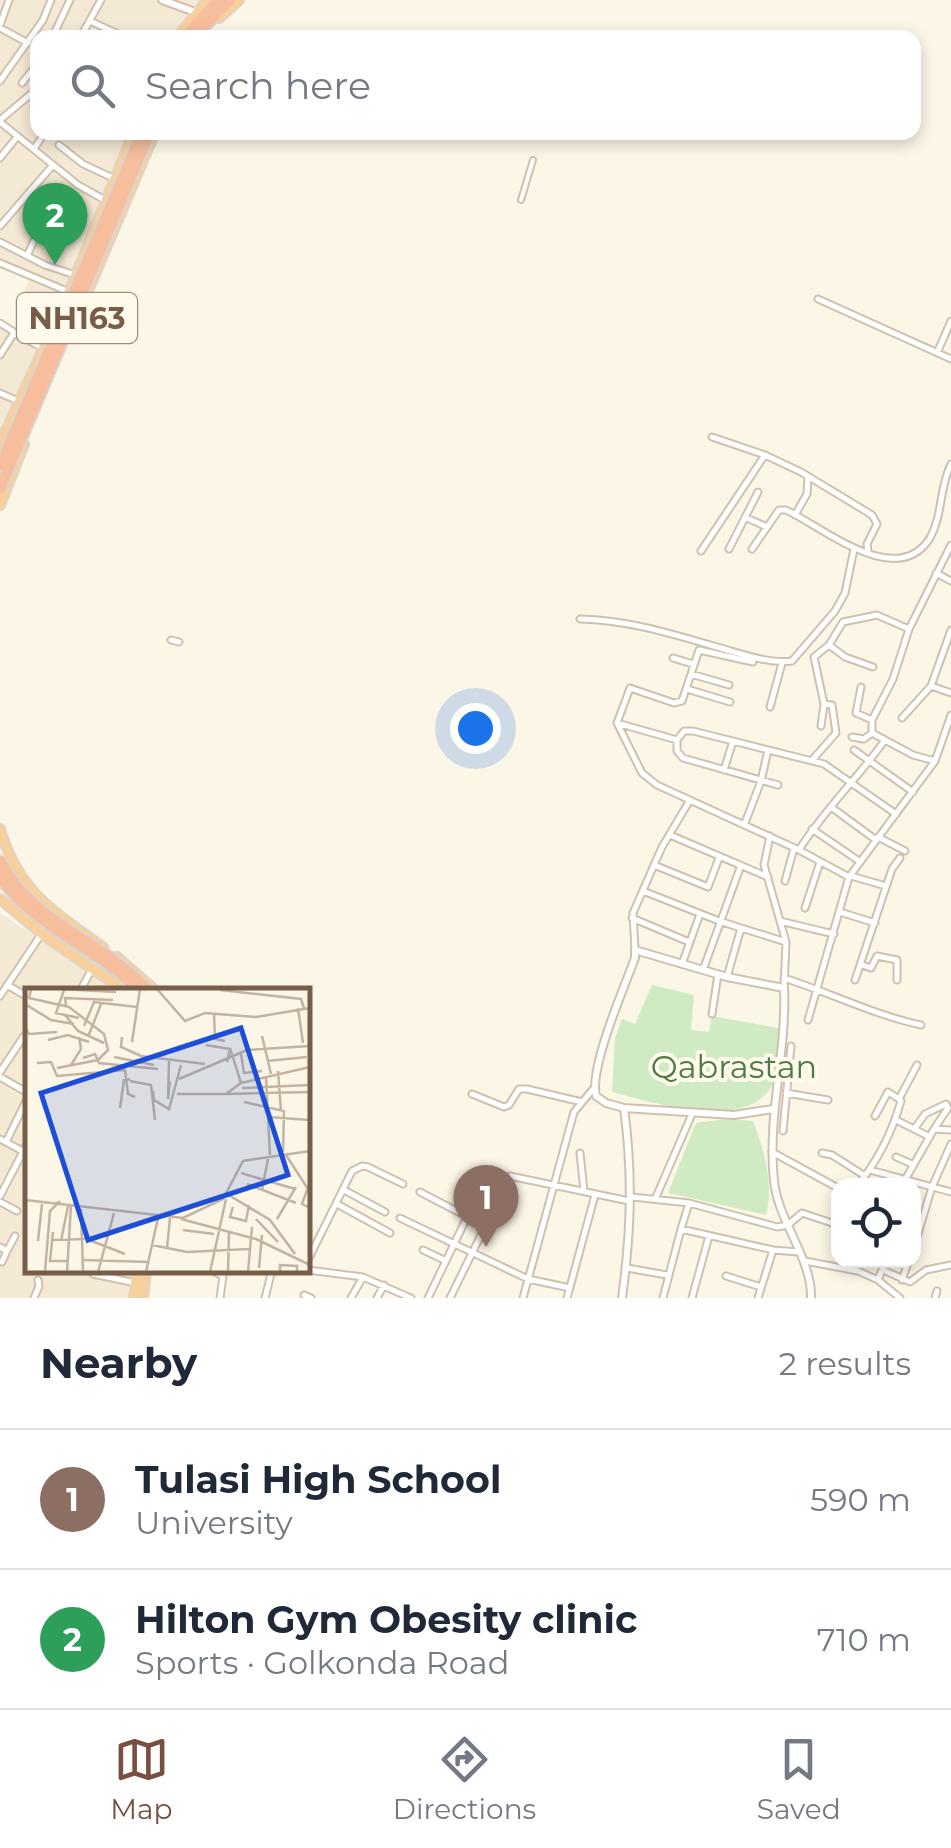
<!DOCTYPE html>
<meta charset="utf-8">
<style>
:root{--surface:#fff;--page:#f6f6f7;--text:#1f2937;--muted:#747a83;--line:#e0e1e3;--accent:#784f40}
body{margin:0;font-family:Montserrat,sans-serif;background:var(--page);color:var(--text)}
.controls{position:absolute;right:30px;bottom:30px;display:grid;overflow:hidden;border-radius:20px;box-shadow:0 5px 15px #0003}
.controls button{width:90px;height:90px;display:grid;place-items:center;padding:0;border:0;border-bottom:2px solid var(--line);background:var(--surface);color:var(--text);font:50px sans-serif}
.you{position:absolute;left:475px;top:728px;width:35px;height:35px;margin:-25px;border:8px solid #fff;border-radius:50%;background:#1a73e8;box-shadow:0 0 0 15px #1a73e833}
.badge{display:grid;place-items:center;width:65px;height:65px;border-radius:50%;background:var(--accent);color:#fff;font-size:32px;font-weight:700}
.pin{position:absolute;translate:-50% -82px;filter:drop-shadow(0 2px 5px #0008)}
.pin::after{content:'';position:absolute;top:52px;width:35px;height:30px;background:inherit;clip-path:polygon(0 0,100% 0,50% 100%)}
.list{margin:0;padding:0;list-style:none}
h2{display:flex;justify-content:space-between;align-items:center;height:130px;margin:0;padding:0 40px;font-size:42px}
h2 small{font-size:32px;font-weight:400;color:var(--muted)}
.list li{display:grid;grid-template-columns:65px 1fr auto;gap:30px;align-items:center;box-sizing:border-box;height:140px;padding:0 40px;border-top:2px solid var(--line)}
.list b{display:block;font-size:38px;white-space:nowrap}
.list p{margin:0;font-size:32px;white-space:nowrap;color:var(--muted)}
.list em{font-size:32px;font-style:normal;color:var(--muted)}
.icon{flex:none;width:55px;height:55px;fill:none;stroke:currentColor;stroke-width:2;stroke-linecap:round;stroke-linejoin:round}
.map{position:relative;flex:none;width:951px;height:1298px;overflow:hidden}
.search{position:absolute;background:var(--surface);box-shadow:0 5px 15px #0003;left:30px;right:30px;top:30px;height:110px;display:flex;align-items:center;gap:25px;box-sizing:border-box;padding:0 35px;border-radius:20px;color:var(--muted);font-size:38px}
.sheet{height:410px;background:var(--surface)}
nav{display:flex;justify-content:space-around;align-items:center;box-sizing:border-box;height:140px;border-top:2px solid var(--line);background:var(--surface);font-size:28px;color:var(--muted)}
nav a{display:grid;justify-items:center;gap:5px}
nav .on{color:var(--accent)}
.map>svg:first-child{display:block}
.residential{fill:#f4e9d4}
.green{fill:#d0eac4}
.lines{fill:none;stroke-linecap:round;stroke-linejoin:round}
.pedestrian-casing{stroke:#d0c1af;stroke-width:8}
.minor-casing{stroke:#d0c1af;stroke-width:9}
.tertiary-casing{stroke:#d0c1af;stroke-width:10}
.trunk-casing{stroke:#dbd5d0;stroke-width:12}
.motorway-casing{stroke:#dbd5d0;stroke-width:14}
.pedestrian{stroke:#fff;stroke-width:4}
.minor{stroke:#fff;stroke-width:5}
.tertiary{stroke:#fff;stroke-width:6}
.trunk{stroke:#f8d09e;stroke-width:9}
.motorway{stroke:#f6be9d;stroke-width:10}
.motorway-bridge-casing{stroke:#dbd5d0;stroke-width:14;stroke-linecap:butt}
.motorway-bridge{stroke:#f6be9d;stroke-width:10}
.labels{text-anchor:middle;dominant-baseline:central;stroke-width:8;stroke-linejoin:round;paint-order:stroke}
.shield{fill:#fffaec;stroke:#9f8d7b;stroke-width:2.5}
.shield-label{font-size:30px;font-weight:bold;fill:#765e4b}
.park-label{font-size:32px;fill:#4d7b42;stroke:#fffaec}
.inset-road{fill:none;stroke:#c2b4a3;stroke-width:2.5}
.view{fill:#1d4ed8;fill-opacity:0.15;stroke:#1d4ed8;stroke-width:5}
.inset-edge{fill:none;stroke:#765e4b;stroke-width:5}
</style>
<div class="map">
<svg width="951" height="1298" viewBox="0 0 951 1298">
<rect width="100%" height="100%" fill="#fcf6e6"/>
<path class="residential" d="M0,0H198L172,37L38,38V132L130,133L47,328L32,321L38,306L21,300L31,275L0,261Z
M0,327L36,349L0,432Z
M0,913L116,990L28,991V1270L132,1271L129,1298H0Z"/>
<path class="green" d="M652,985L694,995L691,1030L709,1032L712,1016L784,1029C781,1046 780,1067 773,1083C751,1134 651,1102 612,1092L615,1038L622,1019L635,1024Z
M726,1119L753,1121C764,1149 774,1185 766,1215L668,1193L696,1123Z"/>
<g class="lines">
<g class="pedestrian-casing">
<path id="pedestrian" d="M521,200L533,160"/>
</g>
<g class="minor-casing">
<path id="minor" d="M90,21L127,38
M0,25L9,0
M0,28L28,43
M52,38L70,0
M80,38L101,0
M0,81L43,20L51,0
M22,83L38,63
M35,108L38,110
M0,120L38,88
M0,122L78,185L105,200
M59,145L83,164L115,179
M34,149L45,132
M0,158L17,137
M0,226L53,165
M0,242L45,265L75,275
M27,256L48,209L30,193
M0,263L69,292
M818,299L951,359
M0,323L14,332
M937,353L951,321
M0,355L14,333L43,348
M0,393L18,401
M712,437L765,455L801,472L872,515L877,524L867,544L868,551
M795,515L807,494L808,476
M747,518L767,527
M729,549L758,492
M752,549L779,510H786C821,526 897,591 930,538C943,515 939,488 951,464
M701,551L765,455
M936,573L951,581
M580,619C630,620 676,635 724,649C745,655 771,664 792,661L835,611L845,593L854,549
M171,640L179,642
M829,645L845,657L873,667
M673,658L693,664
M753,662L699,650L682,701L674,703L630,688L617,723L642,773L657,785L799,850L849,877
M691,674L729,685
M931,686L951,693
M861,687L856,713L872,720
M687,689L730,702
M770,707L782,663
M902,718L931,686L951,630
M617,723L677,740
M821,726L824,704L814,657L829,645L843,622L877,615L909,629
M872,733V720L893,679L909,629L951,545
M852,737L864,739L872,733L913,755L935,761
M854,750L913,792
M813,759L836,733L832,705L824,704
M724,770L733,741
M778,785L683,758L677,751V740L684,731H693L824,764L896,814
M831,807L876,840
M745,823L761,781L768,750
M812,829L859,861
M670,835L768,877
M770,836L764,865L786,942L784,988
M878,837L905,851
M799,850C824,810 858,778 885,740
M654,865L708,887L719,858
M851,876L886,886
M785,881L794,848
M643,891L719,921L786,942
M805,908L820,862
M840,912L875,923
M632,918L689,942
M780,921L834,934
M635,950L633,913L662,847L690,800
M682,964L700,914
M862,965L871,968L877,956L897,960V980
M703,970L740,868
M727,977L741,928
M784,978C828,992 877,1016 921,1025
M855,980L892,869L900,858
M7,985L28,997
M80,991L92,969
M0,996L42,933
M712,1014L718,974
M808,1020L849,877L935,761L951,715
M0,1072L24,1036
M0,1077L28,1093
M786,1093L828,1100
M472,1094L504,1107L509,1105L519,1089H527L582,1102
M875,1116L888,1092L899,1099
M896,1120L928,1136
M915,1128L925,1114L946,1104L948,1108L936,1126
M783,1131L791,1046
M0,1139L28,1154
M6,1142L28,1097
M772,1152L838,1188
M580,1153L584,1191
M822,1153L832,1155L865,1176
M896,1157L912,1164
M870,1170L951,1192
M905,1180L934,1129L951,1130
M857,1186C878,1161 892,1132 901,1101L899,1099L917,1065
M344,1190L385,1212
M420,1192L468,1217
M0,1196L28,1142
M632,1197L689,1203L777,1227L788,1225L802,1213L838,1225
M656,1197L692,1114
M0,1202L17,1211
M337,1204L390,1233
M400,1218L528,1279L570,1288
M681,1229L689,1203
M0,1247L7,1251L2,1262
M914,1247L932,1187L951,1144
M423,1250L446,1261
M7,1251L15,1236
M308,1260L352,1171L362,1166L368,1167L403,1184
M805,1261L858,1271L878,1280L900,1298
M627,1268L667,1275
M210,1270L223,1276L220,1298
M308,1270L363,1277L411,1298
M883,1270L910,1282L926,1270L951,1265
M93,1274L136,1283
M726,1276L761,1287
M878,1280L886,1260
M902,1280L909,1260
M304,1295L311,1298
M34,1298L39,1286L38,1280
M265,1298L272,1270
M351,1298L363,1277
M377,1298L384,1285
M428,1298L482,1186L488,1181L510,1176
M450,1298L510,1176L629,1201
M523,1298L574,1112L594,1088
M567,1298L595,1195
M663,1298L681,1229L773,1250L799,1252
M692,1298L709,1236
M758,1298L773,1250
M935,1298L937,1291"/>
</g>
<g class="tertiary-casing">
<path id="tertiary" d="M162,0L195,12
M624,1108L734,1115L773,1109
M622,1298C631,1231 633,1176 624,1108L606,1103L596,1096C589,1068 624,988 635,958V950L727,977L784,988C787,1052 767,1115 774,1181C778,1221 812,1258 811,1298"/>
</g>
<g class="trunk-casing">
<path id="trunk" d="M219,18L239,0
M177,38L207,0
M84,300L155,132
M0,444L69,292L134,132
M0,505L24,444
M0,829C18,892 54,912 104,948
M0,899L42,934L125,991
M117,957L156,991
M134,1298L137,1270
M143,1298L146,1270"/>
</g>
<g class="motorway-casing">
<path id="motorway" d="M184,38L218,0
M193,38L230,0"/>
</g>
<use href="#pedestrian" class="pedestrian"/>
<use href="#minor" class="minor"/>
<use href="#tertiary" class="tertiary"/>
<use href="#trunk" class="trunk"/>
<use href="#motorway" class="motorway"/>
<g class="motorway-bridge-casing">
<path id="motorway-bridge" d="M0,466L142,132
M0,489L150,132
M0,860C30,923 104,941 149,991
M0,877C36,929 97,946 139,991"/>
</g>
<use href="#motorway-bridge" class="motorway-bridge"/>
</g>
<g class="labels">
<rect class="shield" x="17" y="293" width="120" height="50" rx="8"/>
<g class="shield-label">
<text x="77" y="318">NH163</text>
</g>
<g class="park-label">
<text x="734" y="1066">Qabrastan</text>
</g>
</g>
<g transform="translate(25 988)">
<rect width="285" height="285" fill="#fcf6e6"/>
<path class="inset-road" d="M6,1L4,10L44,19L79,46L83,62L73,72L32,80M35,1L91,4M132,1L160,33L180,25L231,29L285,20M39,2L31,25L54,30M195,2L276,11L279,20M0,16L26,32L49,36M41,17L40,10L88,12M273,20L278,55M189,25L190,51L200,53M40,27L53,43L79,55M59,38L69,14L112,19M0,39L4,46L32,44M237,48L246,86M63,49L76,16M97,49L96,59L116,68L180,76M23,52L43,47L64,54M107,54L115,1M181,57L205,61L202,74M205,60L216,95M216,66L219,85L237,83M89,69L129,77M58,70L70,66L74,75L133,81M144,73L143,111L145,93M242,73L282,69M12,75L26,74L32,88L100,82L103,106L110,109M46,77L56,61L54,49M253,83L256,123M241,89L245,167M154,91L222,62L285,58M105,93L126,97L130,132M217,100L285,97M128,103L129,112L144,121L156,77M152,106H201L216,95L285,79M201,106L285,104M219,114L259,123L258,164M95,120L99,92L105,91M243,129L285,132M261,167L285,204M216,185L270,201M285,194L277,216L285,220M222,196L271,215M237,202L243,171M202,206L245,232L270,266M0,212L158,230L198,211L218,173L285,163M208,219L205,229L221,233L224,217M56,221L58,284M156,231L231,251L285,277M231,231L253,254M252,231L271,199M158,242L189,246M28,244L25,273H42M59,250L100,266M27,252L59,251M13,253L17,216M36,253L43,218M127,257L162,264L224,261M142,260L145,230M59,272L124,274M234,280L237,247M20,284L25,223L35,213M42,284L46,217M73,284L89,225M121,284L133,230M185,284L201,211M203,284L204,244M223,284L227,239M255,284V277L272,278V284"/>
<path class="view" d="M216,40L263,187L63,252L16,105Z"/>
<rect width="285" height="285" class="inset-edge"/>
</g>
</svg>
<div class="controls">
<button><svg class="icon" aria-label="locate" viewBox="0 0 24 24"><circle cx="12" cy="12" r="6"/><path d="M12 2v4M12 18v4M2 12h4M18 12h4"/></svg></button>
</div>
<div class="you"></div>
<div class="pin badge" style="left:486px;top:1247px;background:#8d6e63">1</div>
<div class="pin badge" style="left:55px;top:265px;background:#2e9e5b">2</div>
<div class="search"><svg class="icon" aria-label="search" viewBox="0 0 24 24"><circle cx="10" cy="10" r="6"/><path d="M15 15l6 6"/></svg>Search here</div>
</div>
<section class="sheet">
<h2>Nearby<small>2 results</small></h2>
<ul class="list">
<li><span class="badge" style="background:#8d6e63">1</span><div><b>Tulasi High School</b><p>University</p></div><em>590 m</em></li>
<li><span class="badge" style="background:#2e9e5b">2</span><div><b>Hilton Gym Obesity clinic</b><p>Sports · Golkonda Road</p></div><em>710 m</em></li>
</ul>
</section>
<nav>
<a class="on"><svg class="icon" aria-label="map" viewBox="0 0 24 24"><path d="M3 6l6-2 6 2 6-2v14l-6 2-6-2-6 2zM9 4v14M15 6v14"/></svg>Map</a>
<a><svg class="icon" aria-label="directions" viewBox="0 0 24 24"><path d="M12 3l9 9-9 9-9-9zM9 14v-3h6M13 9l2 2-2 2"/></svg>Directions</a>
<a><svg class="icon" aria-label="saved" viewBox="0 0 24 24"><path d="M7 4h10v16l-5-4-5 4z"/></svg>Saved</a>
</nav>
